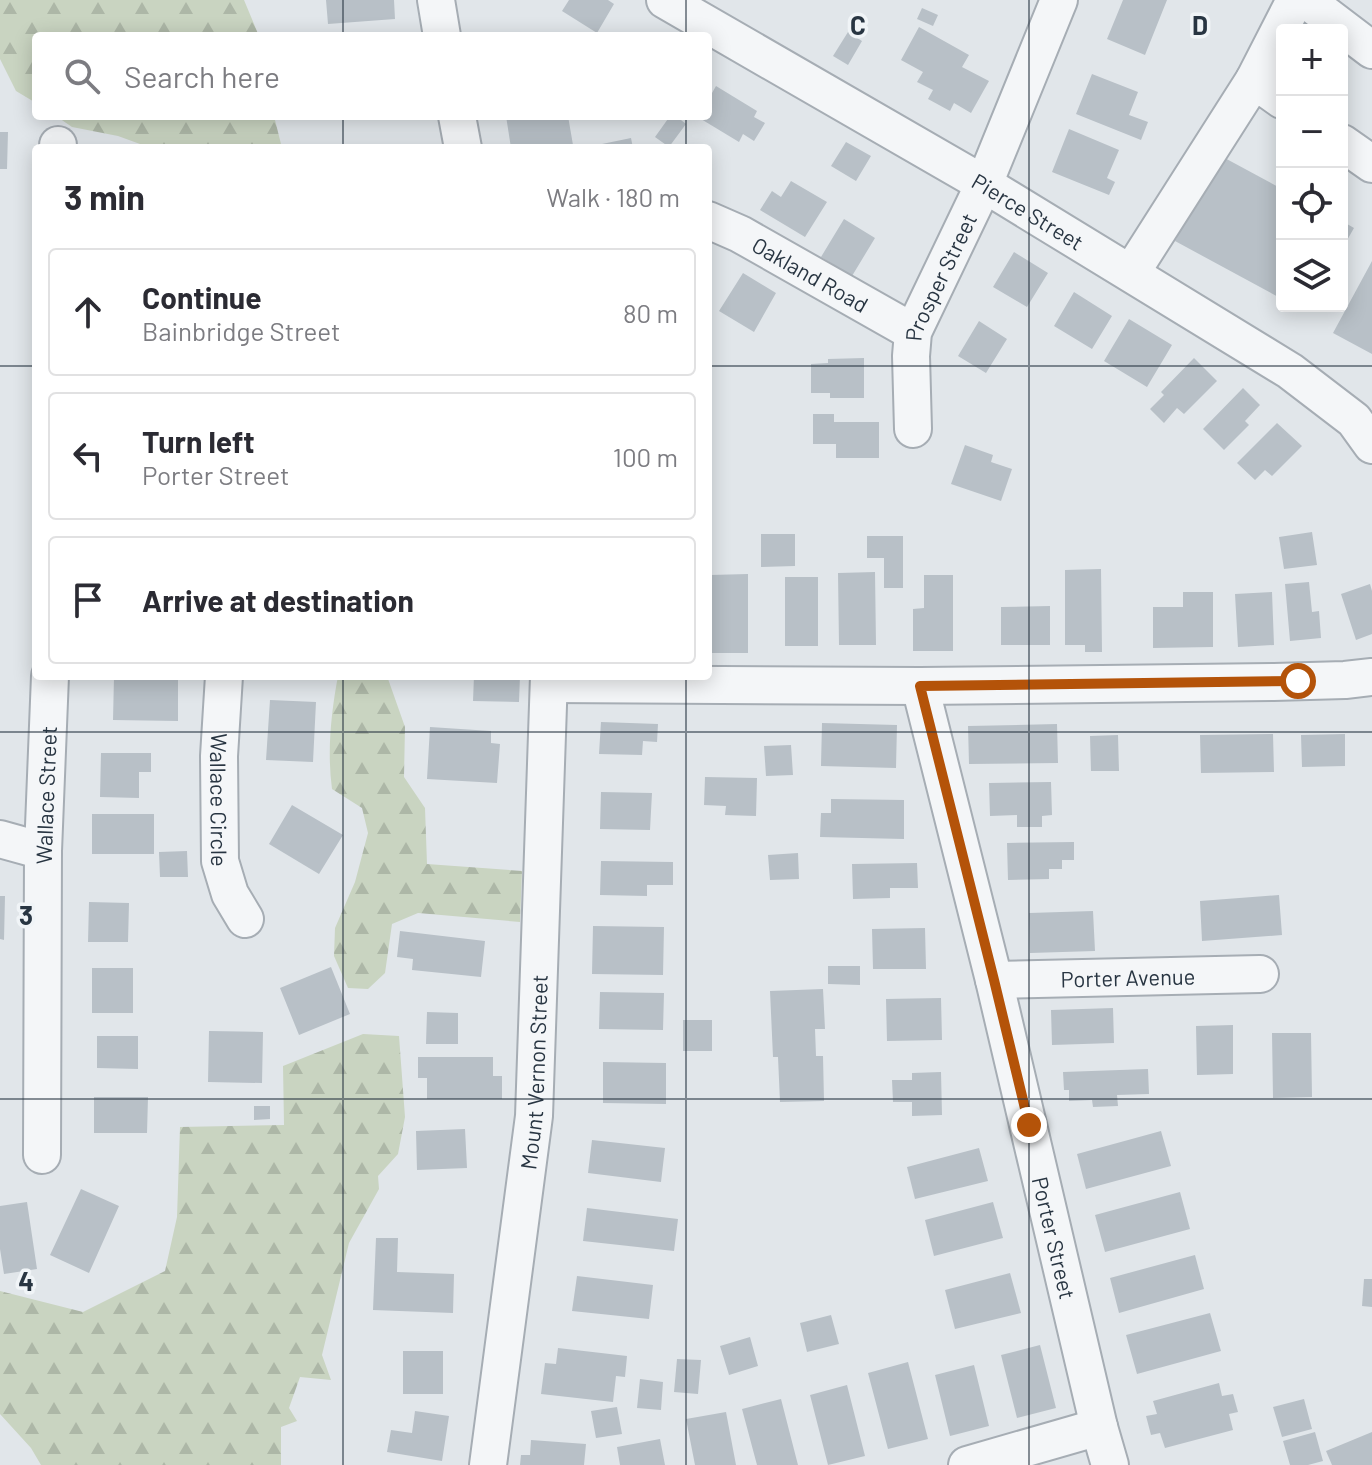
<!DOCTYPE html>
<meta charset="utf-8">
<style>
:root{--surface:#fff;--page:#f2f2f3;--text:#2b2b33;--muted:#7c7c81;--line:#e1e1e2}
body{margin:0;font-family:Barlow,sans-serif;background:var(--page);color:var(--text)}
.controls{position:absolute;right:24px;top:24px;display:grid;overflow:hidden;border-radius:8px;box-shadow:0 4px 20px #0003}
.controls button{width:72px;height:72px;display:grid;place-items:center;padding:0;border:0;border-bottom:2px solid var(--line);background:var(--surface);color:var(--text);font:40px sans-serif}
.stop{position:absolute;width:24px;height:24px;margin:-18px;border:6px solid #b45309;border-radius:50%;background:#fff}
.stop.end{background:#b45309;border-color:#fff;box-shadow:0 2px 8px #0008}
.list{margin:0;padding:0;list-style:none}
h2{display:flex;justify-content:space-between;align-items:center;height:104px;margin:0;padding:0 32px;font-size:34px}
h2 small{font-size:26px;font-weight:400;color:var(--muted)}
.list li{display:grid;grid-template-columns:52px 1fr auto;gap:24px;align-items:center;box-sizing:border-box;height:128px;margin:0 16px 16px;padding:0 16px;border:2px solid var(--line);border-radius:8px}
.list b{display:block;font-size:30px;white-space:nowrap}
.list p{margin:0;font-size:26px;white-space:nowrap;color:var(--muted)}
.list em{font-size:26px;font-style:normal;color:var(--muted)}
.icon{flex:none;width:44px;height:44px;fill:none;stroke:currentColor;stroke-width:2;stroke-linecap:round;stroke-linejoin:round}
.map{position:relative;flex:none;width:1372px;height:1465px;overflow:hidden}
.search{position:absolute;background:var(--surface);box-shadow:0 4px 20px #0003;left:32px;top:32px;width:680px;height:88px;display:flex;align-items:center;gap:20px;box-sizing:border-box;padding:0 28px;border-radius:8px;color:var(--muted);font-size:30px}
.panel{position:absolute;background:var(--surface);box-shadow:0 4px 20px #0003;left:32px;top:144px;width:680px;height:536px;border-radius:8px}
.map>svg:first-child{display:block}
.forest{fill:url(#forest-firs)}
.building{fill:#b8c0c7}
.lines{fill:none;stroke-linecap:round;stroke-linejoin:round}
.minor-casing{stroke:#a6adb4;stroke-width:40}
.minor{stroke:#f4f6f8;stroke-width:36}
.route{stroke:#b45309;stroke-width:10}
.grid{fill:none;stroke:#283542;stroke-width:2;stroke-opacity:0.55}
.labels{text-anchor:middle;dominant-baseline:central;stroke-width:7;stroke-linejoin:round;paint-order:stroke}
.street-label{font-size:22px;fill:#283542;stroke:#f0f4f7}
.grid-label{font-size:26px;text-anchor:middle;font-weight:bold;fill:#283542;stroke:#f0f4f7;stroke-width:7;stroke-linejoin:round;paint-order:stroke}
</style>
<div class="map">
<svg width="1372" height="1465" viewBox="0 0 1372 1465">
<defs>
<pattern id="forest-firs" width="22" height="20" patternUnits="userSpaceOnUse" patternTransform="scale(2)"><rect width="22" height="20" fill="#c9d4c1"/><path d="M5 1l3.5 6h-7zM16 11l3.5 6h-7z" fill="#adb7a7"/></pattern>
</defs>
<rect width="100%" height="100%" fill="#e1e6ea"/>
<path class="forest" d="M0,0H244L259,36H36V103L16,91L0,59Z
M56,116H274L282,148H151L118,136L72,127Z
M338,676H387L405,727L404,777L425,808L427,864L522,871L520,922L418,913L392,924L385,973L368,989L348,988L334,956L335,928L355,882L368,833L362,808L332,789C327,752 331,713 338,676Z
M363,1034L399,1036L405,1117L398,1154L378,1176L379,1189L349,1243L322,1355L331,1380L300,1377L289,1408L297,1421L281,1427V1465H41L31,1448L0,1414V1291L83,1312L165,1271L177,1217L180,1127L284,1125L283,1066Z"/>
<path class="building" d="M326,0H394L395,19L328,24Z
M569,0H608L614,4L597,33L562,11Z
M1123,0H1167L1145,55L1107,39Z
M922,8L938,15L933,26L917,19Z
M919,27L969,55L962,67L989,81L971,113L954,103L950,111L928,99L933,90L917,82L923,72L901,60Z
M848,32L862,41L848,65L833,56Z
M1092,74L1138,92L1129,115L1148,122L1141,140L1076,114Z
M716,86L757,111L754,117L765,123L754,141L743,134L739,142L696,116H708V100Z
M506,116H568L573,145L553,148H511Z
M670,116H676L686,124L669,147L655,137Z
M1069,129L1119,150L1107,178L1115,182L1109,195L1052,172Z
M0,132H8L7,169H0Z
M631,138L633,148H603L602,144Z
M846,142L871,156L856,181L831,166Z
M1221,156L1282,189V299L1175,241Z
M791,181L827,202L805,237L760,210L772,191L781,197Z
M844,219L875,238L852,276L821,257Z
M1342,221L1354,228L1342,249Z
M1014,252L1048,273L1027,307L993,287Z
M1372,261V354L1333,333Z
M743,273L776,293L754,332L719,311Z
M1074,292L1112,316L1092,349L1054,326Z
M1129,319L1172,345L1147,387L1104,361Z
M979,321L1007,339L986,373L958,356Z
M864,358V398H830V393H811V364L828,363V359Z
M1194,358L1217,381L1184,414L1177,408L1164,423L1150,409L1164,395L1161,392Z
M1243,388L1260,405L1245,421L1249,425L1224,450L1203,429Z
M813,414H834V422H879V458H836V444H813Z
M1277,423L1302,446L1272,476L1265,470L1255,480L1237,463Z
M965,445L993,455L991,462L1012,469L1001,501L951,484Z
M1312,532L1317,565L1284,569L1279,537Z
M761,534H795V566L761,567Z
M867,536H903V588H884V558H867Z
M1101,569L1102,652H1085V645H1065V570Z
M875,572L876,645H839L838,573Z
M748,574V653H711L710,575Z
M924,575H953V651H913V609L924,608Z
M785,577H818V646H785Z
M1309,582L1312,612L1319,611L1321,638L1290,641L1285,584Z
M1370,584L1372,591V634L1356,640L1341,594Z
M1183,592H1213V647L1153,648V607H1183Z
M1272,592L1274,645L1238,647L1235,594Z
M1050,606V645H1001V607Z
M474,676H520L519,702L473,701Z
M114,677L178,678V721L113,720Z
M270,700L316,702L313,762L266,760Z
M601,722L658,724L657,742L643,741L642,755L599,754Z
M822,723L897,725L896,768L821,766Z
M1057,724L1058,763L969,764L968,726Z
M430,727L491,731V743L500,744L497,783L427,779Z
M1273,734L1274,772L1201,773L1200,735Z
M1345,734V766L1302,767L1301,735Z
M1118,735L1119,771H1091L1090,736Z
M791,745L793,775L766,776L764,746Z
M101,753H151V772H139V798L100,797Z
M705,777L757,778L756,816L725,815L726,806L704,805Z
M1051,782L1052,815L1042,816V827H1017V815L990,816L989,783Z
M601,792L652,793L650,830L600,829Z
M831,799L904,800V839L820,837L821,813H831Z
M292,805L343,835L319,874L269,844Z
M92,814H154V854H92Z
M1074,842V860H1062V869H1049V879L1008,880L1007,843Z
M187,851L188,877H160L159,852Z
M798,853L799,879L770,880L768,855Z
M601,861L673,862V885H647V896L600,895Z
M917,863L918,888H890V898L853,899L852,864Z
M1279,895L1282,935L1202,941L1200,901Z
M0,896H5L4,940L0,939Z
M89,902L129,903L128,942H88Z
M1093,911L1095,951L1030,953L1029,913Z
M593,926L664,927L663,975L592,974Z
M925,928L926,969H873L872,929Z
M400,931L485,941L481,977L412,970L413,959L397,957Z
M828,966H860V985L828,984Z
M331,967L350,1014L299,1035L280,988Z
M92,968H133V1013H92Z
M823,989L825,1029H815L816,1056H823L824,1101L780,1102L778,1057H773L770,991Z
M600,992L664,993L663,1030L599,1029Z
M941,998L942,1040L887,1041L886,999Z
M1113,1008L1114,1043L1052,1045L1051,1010Z
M427,1012L458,1013V1044H426Z
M683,1020H712V1051H683Z
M1233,1025V1074L1197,1075L1196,1026Z
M209,1031L263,1032L262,1083L208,1082Z
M1272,1033H1311L1312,1097L1273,1098Z
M97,1036H138V1069L97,1068Z
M418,1057H493V1076H502V1099H427V1078H418Z
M603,1062L666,1063V1104L603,1103Z
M1148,1069L1149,1094L1117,1095L1118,1106L1093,1107L1092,1100L1069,1101V1090H1064L1063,1072Z
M941,1072L942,1115L912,1116V1102H893L892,1080H912V1073Z
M94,1097H148L147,1133H94Z
M254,1106H270V1119L254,1120Z
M465,1129L467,1168L417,1170L416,1131Z
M1161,1131L1171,1166L1086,1189L1077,1154Z
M592,1140L665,1148L661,1182L588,1173Z
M979,1148L988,1181L915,1199L907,1167Z
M81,1189L119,1206L89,1273L50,1255Z
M1180,1192L1190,1229L1105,1252L1095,1215Z
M27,1202L37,1269L4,1274L0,1249V1206Z
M993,1202L1003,1238L934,1256L925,1220Z
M587,1208L678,1219L674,1251L583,1241Z
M376,1238H398L397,1272L454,1274L453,1313L373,1310Z
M1195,1255L1204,1289L1119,1313L1110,1278Z
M1010,1273L1021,1313L955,1329L945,1290Z
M577,1276L653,1285L649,1319L572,1311Z
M1364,1279H1372V1307L1362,1306Z
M1210,1313L1221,1351L1137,1374L1126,1335Z
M831,1315L839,1344L807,1352L800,1323Z
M750,1337L758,1366L729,1375L720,1346Z
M1040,1345L1056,1408L1017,1418L1001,1355Z
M558,1348L627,1356L625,1377L616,1376L613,1402L541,1394L545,1363L556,1364Z
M403,1351H443V1394H403Z
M677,1359L701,1360L698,1394L674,1392Z
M908,1362L928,1439L888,1449L868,1373Z
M974,1365L989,1426L950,1436L935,1375Z
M640,1379L663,1382L661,1410L637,1408Z
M1219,1383L1222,1396L1233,1394L1238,1412L1229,1414L1233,1430L1165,1448L1160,1433L1151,1435L1146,1416L1157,1414L1153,1401Z
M847,1385L865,1456L828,1465L810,1395Z
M781,1399L798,1465H757L742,1409Z
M1304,1399L1312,1429L1282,1437L1273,1407Z
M617,1407L622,1434L596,1438L591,1411Z
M415,1411L449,1416L442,1461L387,1452L391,1430L412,1433Z
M726,1412L736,1465H695L686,1419Z
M1315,1432L1323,1461L1308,1465H1290L1283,1441Z
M1372,1432V1465H1332L1326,1451Z
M660,1439L665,1465H620L617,1447Z
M531,1440L586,1444L584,1465H520L521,1455H530Z"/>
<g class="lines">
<g class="minor-casing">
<g id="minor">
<path d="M436,0L442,36"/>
<path id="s1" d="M665,0L984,184L1290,371L1354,420L1372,445"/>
<path d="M1306,0L1372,50"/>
<path d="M1254,80L1295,0"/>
<path d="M457,116L463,148"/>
<path d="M1342,143L1372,164"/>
<path d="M58,148V145"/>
<path id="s2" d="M708,220L740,234L913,332"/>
<path d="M1131,273L1254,80L1282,100"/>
<path id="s3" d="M913,429L911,356L913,332L984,184L1059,0"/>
<path id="s4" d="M224,676L219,756L220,861L230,894L245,919"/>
<path d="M550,684L920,686L1274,682L1345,680L1372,677"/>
<path id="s5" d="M920,686L994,980L1099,1427L1110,1465"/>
<path d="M0,839L43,851"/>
<path id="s6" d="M994,980L1260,974"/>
<path id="s7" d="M42,1155L43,851L50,676"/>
<path id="s8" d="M488,1465L534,1116L549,676"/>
<path d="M967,1465L1099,1427"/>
</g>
</g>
<use href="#minor" class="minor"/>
</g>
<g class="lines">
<path class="route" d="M1029,1125L994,980L920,686L1298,681"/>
</g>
<path class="grid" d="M343,0V36M686,0V36M1029,0V1465M343,116V148M686,116V148M0,366H36M708,366H1372M343,676V1465M686,676V1465M0,732H1372M0,1099H1372"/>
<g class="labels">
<g class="street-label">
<text stroke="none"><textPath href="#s1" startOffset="420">Pierce Street</textPath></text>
<text stroke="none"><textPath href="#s2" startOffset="116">Oakland Road</textPath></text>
<text stroke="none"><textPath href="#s3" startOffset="158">Prosper Street</textPath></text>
<text stroke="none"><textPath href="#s7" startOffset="360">Wallace Street</textPath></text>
<text stroke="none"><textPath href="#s4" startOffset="124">Wallace Circle</textPath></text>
<text stroke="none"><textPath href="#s6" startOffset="134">Porter Avenue</textPath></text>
<text stroke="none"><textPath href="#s8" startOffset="396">Mount Vernon Street</textPath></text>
<text stroke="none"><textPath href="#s5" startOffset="568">Porter Street</textPath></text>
</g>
</g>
<g class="grid-label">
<text x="858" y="35">C</text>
<text x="1200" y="35">D</text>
<text x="26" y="925">3</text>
<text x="26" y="1291">4</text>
</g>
</svg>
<div class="controls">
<button>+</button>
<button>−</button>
<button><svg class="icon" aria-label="locate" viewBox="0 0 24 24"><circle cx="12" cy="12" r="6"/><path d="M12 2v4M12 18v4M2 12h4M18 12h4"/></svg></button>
<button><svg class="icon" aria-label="layers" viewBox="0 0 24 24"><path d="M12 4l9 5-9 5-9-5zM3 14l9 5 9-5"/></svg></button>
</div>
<div class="stop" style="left:1298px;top:681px"></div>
<div class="stop end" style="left:1029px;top:1125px"></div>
<div class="search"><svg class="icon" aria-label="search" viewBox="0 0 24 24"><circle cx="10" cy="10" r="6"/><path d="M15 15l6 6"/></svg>Search here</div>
<section class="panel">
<h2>3 min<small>Walk · 180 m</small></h2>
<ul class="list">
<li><svg class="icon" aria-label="ahead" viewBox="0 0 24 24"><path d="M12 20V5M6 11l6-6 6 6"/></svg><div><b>Continue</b><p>Bainbridge Street</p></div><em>80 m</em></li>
<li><svg class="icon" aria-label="left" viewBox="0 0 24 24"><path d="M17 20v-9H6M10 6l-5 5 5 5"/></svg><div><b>Turn left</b><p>Porter Street</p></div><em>100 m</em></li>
<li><svg class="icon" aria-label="arrive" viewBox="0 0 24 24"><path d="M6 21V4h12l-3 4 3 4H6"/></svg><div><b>Arrive at destination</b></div></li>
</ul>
</section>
</div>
